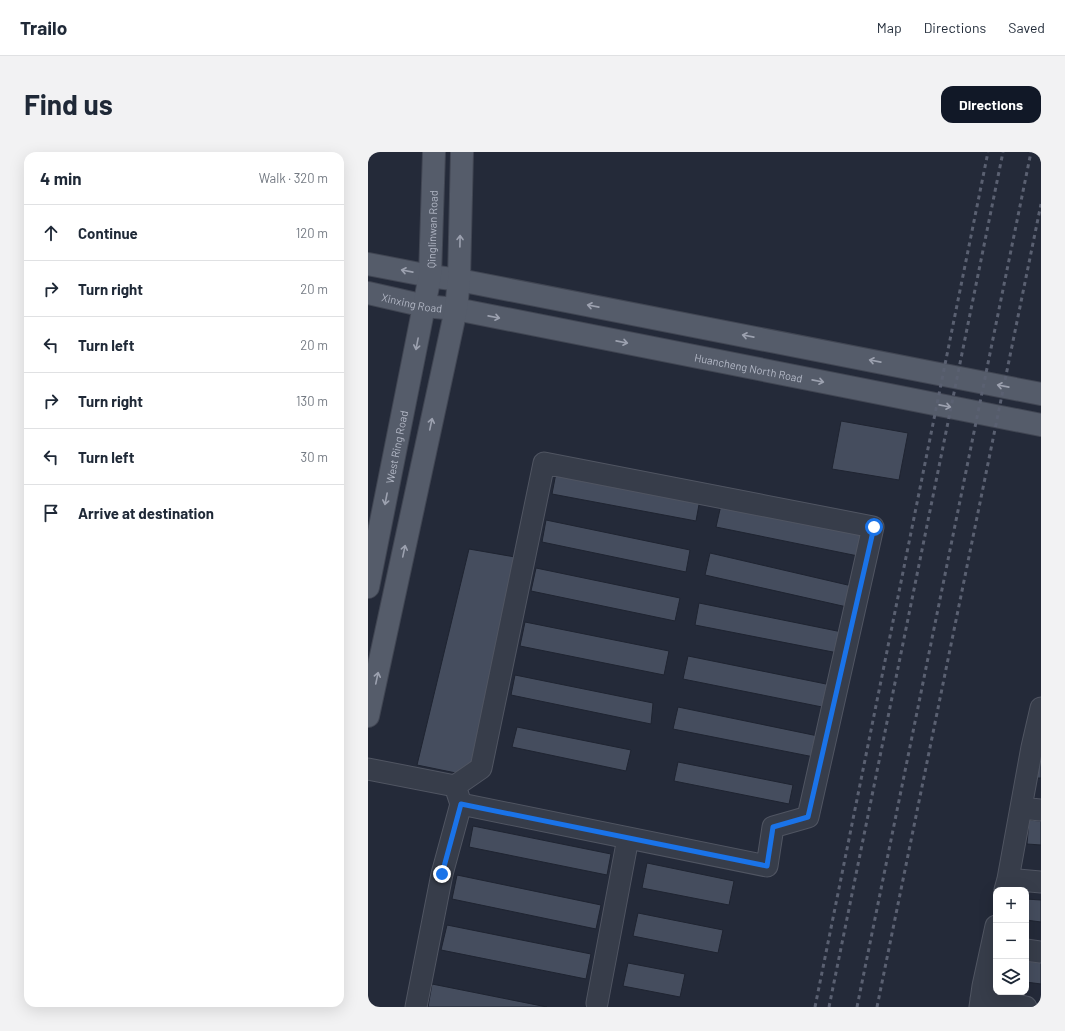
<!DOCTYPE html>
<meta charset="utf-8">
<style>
:root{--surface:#fff;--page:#f2f2f3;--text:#1f2937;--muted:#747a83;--line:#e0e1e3;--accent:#111827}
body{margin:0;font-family:Barlow,sans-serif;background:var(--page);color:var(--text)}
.controls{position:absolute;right:12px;bottom:12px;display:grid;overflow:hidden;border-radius:8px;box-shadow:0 4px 16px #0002}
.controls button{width:36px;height:36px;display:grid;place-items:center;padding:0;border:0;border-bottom:1px solid var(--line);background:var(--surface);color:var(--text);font:20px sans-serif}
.stop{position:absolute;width:12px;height:12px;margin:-9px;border:3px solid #1a73e8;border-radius:50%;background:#fff}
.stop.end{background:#1a73e8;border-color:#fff;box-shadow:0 1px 4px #0008}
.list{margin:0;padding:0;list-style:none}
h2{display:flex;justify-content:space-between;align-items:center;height:52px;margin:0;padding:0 16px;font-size:17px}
h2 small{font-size:13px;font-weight:400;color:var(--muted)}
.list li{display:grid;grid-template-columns:26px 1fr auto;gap:12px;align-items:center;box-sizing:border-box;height:56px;padding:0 16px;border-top:1px solid var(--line)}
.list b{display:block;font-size:15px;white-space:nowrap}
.list em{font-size:13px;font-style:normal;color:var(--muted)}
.icon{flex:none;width:22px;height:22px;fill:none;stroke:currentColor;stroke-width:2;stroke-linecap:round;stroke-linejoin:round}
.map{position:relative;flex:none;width:673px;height:855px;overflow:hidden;border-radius:12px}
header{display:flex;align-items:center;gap:24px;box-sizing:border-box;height:56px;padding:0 20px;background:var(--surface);border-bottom:1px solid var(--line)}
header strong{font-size:19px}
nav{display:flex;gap:22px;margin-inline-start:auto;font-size:14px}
.intro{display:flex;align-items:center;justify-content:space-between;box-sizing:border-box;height:96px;padding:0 24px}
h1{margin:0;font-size:28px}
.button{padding:10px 18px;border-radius:12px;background:var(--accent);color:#fff;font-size:14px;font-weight:700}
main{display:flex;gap:24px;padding:0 24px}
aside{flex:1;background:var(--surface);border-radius:12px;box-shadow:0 4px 16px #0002}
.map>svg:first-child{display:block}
.building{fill:#454d5e;stroke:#1f2431}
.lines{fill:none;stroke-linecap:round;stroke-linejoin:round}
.minor-casing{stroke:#505562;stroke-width:23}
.major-casing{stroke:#414653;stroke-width:24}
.minor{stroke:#373d4a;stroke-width:21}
.major{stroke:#555c6a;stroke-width:22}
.rail{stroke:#5a6071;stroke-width:3;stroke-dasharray:4 4;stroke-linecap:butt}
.oneway{stroke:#9ca1af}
.route{stroke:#1a73e8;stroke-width:5}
.labels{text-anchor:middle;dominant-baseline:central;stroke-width:3;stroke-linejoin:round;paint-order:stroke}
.street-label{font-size:11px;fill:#b3b8c6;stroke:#1d222f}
</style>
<header>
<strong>Trailo</strong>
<nav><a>Map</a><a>Directions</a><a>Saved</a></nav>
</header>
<div class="intro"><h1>Find us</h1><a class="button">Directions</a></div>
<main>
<aside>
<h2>4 min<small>Walk · 320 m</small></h2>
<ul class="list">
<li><svg class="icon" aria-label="ahead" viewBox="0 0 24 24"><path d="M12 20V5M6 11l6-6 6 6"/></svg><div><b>Continue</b></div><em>120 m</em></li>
<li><svg class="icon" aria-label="right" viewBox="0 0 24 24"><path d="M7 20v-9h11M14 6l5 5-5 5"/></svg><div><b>Turn right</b></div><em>20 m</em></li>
<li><svg class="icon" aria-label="left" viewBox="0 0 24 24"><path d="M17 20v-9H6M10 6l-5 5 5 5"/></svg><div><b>Turn left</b></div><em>20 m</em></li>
<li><svg class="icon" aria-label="right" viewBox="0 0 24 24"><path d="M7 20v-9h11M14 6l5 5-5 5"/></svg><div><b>Turn right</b></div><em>130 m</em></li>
<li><svg class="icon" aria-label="left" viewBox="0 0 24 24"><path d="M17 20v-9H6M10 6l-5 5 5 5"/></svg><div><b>Turn left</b></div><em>30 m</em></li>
<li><svg class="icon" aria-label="arrive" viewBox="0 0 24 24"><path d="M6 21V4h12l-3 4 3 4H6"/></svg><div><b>Arrive at destination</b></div></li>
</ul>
</aside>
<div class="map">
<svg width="673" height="855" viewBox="0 0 673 855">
<rect width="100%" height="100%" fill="#242a39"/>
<path class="building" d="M473,269L540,281L531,328L464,317Z
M188,321L332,347L328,369L184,342Z
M353,353L494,382L490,404L348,375Z
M178,368L322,398L318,420L174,390Z
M101,397L147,405L103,613L88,621L49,613Z
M342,401L484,434L479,455L337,423Z
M168,416L312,446L307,469L163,439Z
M331,451L474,480L470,501L327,473Z
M157,470L301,499L296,523L152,494Z
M320,504L463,533L459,556L315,527Z
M147,523L285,551L283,572L143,543Z
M310,555L450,584L446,605L305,577Z
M149,575L263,598L258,619L144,595Z
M672,601H673V626H669Z
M310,610L425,633L421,652L306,629Z
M661,668L673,669V693L659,692Z
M105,674L243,702L239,723L101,695Z
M279,711L366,729L361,753L274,736Z
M89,723L233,753L228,777L84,747Z
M658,747L673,748V770L658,768Z
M270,761L355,778L350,801L265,784Z
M79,773L223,802L218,827L73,798Z
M658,807L673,809V832L658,830Z
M260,811L317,822L312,845L255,834Z
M64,832L179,855H60Z"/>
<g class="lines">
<g class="minor-casing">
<path id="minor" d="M0,617L87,634L113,616L176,311L505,375L440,665L405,675L399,714L93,652L87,634
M653,656L673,658
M640,727L673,730
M637,738L640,727L664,595L673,556
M658,798L673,800
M613,847L658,855
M229,851L260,686
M48,855L74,722L93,652
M612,855L615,834L628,774"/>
</g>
<g class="major-casing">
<g id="major">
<path d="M0,112L62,124L91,128L673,242"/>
<path id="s1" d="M0,141L57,154L88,157L673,273"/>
<path id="s2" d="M0,435L62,124L66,0"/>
<path d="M0,564L88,157L91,128L94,0"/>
</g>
</g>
<use href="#minor" class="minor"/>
<use href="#major" class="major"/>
<path class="rail" d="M447,855L620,0
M461,855L635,0
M489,855L663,0
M509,855L673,52"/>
</g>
<defs><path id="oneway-shaft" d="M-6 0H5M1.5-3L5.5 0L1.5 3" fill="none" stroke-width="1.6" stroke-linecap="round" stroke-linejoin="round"/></defs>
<g class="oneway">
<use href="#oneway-shaft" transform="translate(92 89) rotate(-89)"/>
<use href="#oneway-shaft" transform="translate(39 119) rotate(-169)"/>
<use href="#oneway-shaft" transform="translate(225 154) rotate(-169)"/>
<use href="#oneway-shaft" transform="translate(126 165) rotate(11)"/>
<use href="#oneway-shaft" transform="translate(380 184) rotate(-169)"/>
<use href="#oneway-shaft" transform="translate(254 190) rotate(11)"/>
<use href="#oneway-shaft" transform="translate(49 192) rotate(101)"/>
<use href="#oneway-shaft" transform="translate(507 209) rotate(-169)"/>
<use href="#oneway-shaft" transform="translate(450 229) rotate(11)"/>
<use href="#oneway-shaft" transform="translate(635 234) rotate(-169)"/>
<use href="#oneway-shaft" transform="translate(577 254) rotate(11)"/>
<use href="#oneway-shaft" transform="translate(63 272) rotate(-78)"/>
<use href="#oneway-shaft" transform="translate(18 347) rotate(101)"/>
<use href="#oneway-shaft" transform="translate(36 399) rotate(-78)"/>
<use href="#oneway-shaft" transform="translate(9 526) rotate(-78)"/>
</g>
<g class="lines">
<path class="route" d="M74,722L93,652L399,714L405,675L440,665L506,375"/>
</g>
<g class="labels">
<g class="street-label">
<text stroke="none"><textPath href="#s2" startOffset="364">Qinglinwan Road</textPath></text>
<text stroke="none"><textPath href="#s1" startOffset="45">Xinxing Road</textPath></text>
<text stroke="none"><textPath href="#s1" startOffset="388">Huancheng North Road</textPath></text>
<text stroke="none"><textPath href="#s2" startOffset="143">West Ring Road</textPath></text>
</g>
</g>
</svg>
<div class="controls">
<button>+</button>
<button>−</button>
<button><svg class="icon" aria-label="layers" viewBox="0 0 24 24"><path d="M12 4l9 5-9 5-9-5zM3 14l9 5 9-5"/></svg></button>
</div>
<div class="stop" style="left:506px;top:375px"></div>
<div class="stop end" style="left:74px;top:722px"></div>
</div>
</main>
